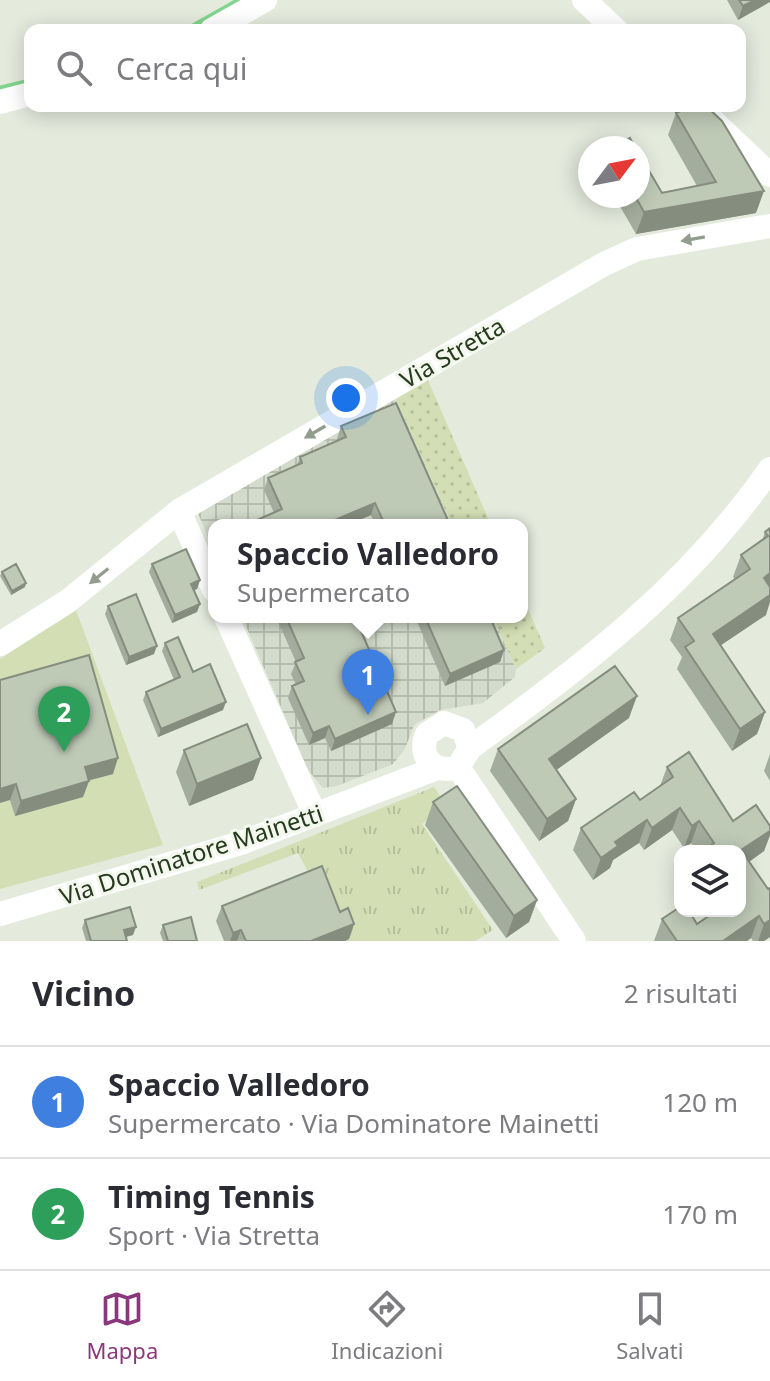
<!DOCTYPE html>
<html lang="it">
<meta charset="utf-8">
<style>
:root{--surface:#fff;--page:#f7f7f7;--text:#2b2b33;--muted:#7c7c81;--line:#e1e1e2;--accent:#8a387b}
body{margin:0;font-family:"Noto Sans",sans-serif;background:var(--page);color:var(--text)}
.controls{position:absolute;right:24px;bottom:24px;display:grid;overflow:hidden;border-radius:16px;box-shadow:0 4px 20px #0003}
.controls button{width:72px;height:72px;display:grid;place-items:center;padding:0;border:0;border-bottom:2px solid var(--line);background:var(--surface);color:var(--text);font:40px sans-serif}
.compass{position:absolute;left:578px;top:136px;width:72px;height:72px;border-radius:50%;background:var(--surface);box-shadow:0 4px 20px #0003;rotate:58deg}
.you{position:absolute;left:346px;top:398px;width:28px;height:28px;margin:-20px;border:6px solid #fff;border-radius:50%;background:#1a73e8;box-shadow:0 0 0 12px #1a73e833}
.badge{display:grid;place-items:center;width:52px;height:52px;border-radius:50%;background:var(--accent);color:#fff;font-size:26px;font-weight:700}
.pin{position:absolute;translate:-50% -66px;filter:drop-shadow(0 2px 4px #0008)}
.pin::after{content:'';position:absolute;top:42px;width:28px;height:24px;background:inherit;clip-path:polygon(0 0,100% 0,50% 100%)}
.popup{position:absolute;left:208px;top:519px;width:320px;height:104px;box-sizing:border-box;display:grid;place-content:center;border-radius:16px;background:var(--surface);filter:drop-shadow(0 2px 6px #0005);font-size:26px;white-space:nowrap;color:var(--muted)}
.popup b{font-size:30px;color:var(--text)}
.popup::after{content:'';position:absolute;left:50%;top:100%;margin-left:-16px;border:16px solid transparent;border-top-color:var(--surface)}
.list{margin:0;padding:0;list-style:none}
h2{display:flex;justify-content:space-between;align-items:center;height:104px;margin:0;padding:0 32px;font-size:34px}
h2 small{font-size:26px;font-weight:400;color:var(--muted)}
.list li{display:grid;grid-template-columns:52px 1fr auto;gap:24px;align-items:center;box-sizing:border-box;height:112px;padding:0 32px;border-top:2px solid var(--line)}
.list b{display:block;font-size:30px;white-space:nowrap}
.list p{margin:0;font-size:26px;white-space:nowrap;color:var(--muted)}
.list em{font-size:26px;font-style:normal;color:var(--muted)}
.icon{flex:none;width:44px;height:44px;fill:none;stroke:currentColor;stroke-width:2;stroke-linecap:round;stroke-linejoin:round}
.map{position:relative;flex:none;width:770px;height:941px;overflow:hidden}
.search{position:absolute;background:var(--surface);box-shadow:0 4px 20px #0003;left:24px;right:24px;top:24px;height:88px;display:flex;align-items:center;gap:20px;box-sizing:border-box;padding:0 28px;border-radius:16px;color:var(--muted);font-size:30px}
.sheet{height:328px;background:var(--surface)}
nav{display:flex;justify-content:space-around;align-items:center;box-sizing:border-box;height:112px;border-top:2px solid var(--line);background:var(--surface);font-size:22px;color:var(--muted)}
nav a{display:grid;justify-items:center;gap:4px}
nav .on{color:var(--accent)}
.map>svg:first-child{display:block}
.industrial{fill:url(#industrial-grid)}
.grass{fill:url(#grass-dots)}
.park{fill:url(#park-tufts)}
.pitch{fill:#d3deb4}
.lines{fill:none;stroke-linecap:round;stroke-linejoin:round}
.stream{stroke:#80d58c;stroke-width:5}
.minor{stroke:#fff;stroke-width:24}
.wall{fill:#a3ad9d}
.shaded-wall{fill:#858d7f}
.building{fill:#bec9b6;stroke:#858d7f;stroke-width:2}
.oneway{fill:#929d8e}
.labels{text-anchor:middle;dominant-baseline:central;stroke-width:6;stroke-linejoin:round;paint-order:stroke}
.street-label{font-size:24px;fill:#263b1e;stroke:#f3f7ee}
</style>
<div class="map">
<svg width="770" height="941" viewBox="0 0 770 941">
<defs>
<pattern id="industrial-grid" width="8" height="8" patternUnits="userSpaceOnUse" patternTransform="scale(2)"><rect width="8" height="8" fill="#d3dbcc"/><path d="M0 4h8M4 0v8" fill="none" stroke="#b5bdaf"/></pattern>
<pattern id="grass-dots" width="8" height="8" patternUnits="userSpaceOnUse" patternTransform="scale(2)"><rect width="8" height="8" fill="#d3deb4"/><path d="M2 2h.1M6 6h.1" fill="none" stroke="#b5bf9a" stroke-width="1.8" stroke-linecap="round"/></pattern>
<pattern id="park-tufts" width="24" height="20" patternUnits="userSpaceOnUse" patternTransform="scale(2)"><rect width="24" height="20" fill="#d3deb4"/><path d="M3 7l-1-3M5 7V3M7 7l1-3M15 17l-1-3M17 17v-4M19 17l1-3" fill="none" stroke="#b5bf9a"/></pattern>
</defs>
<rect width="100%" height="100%" fill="#e4ebdd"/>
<path class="industrial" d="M395,397L452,525H214V551L197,511Z
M242,617H493L516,669L515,677L483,703L440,710L414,725L405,749L393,764L337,786L323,788L308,770Z"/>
<path class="grass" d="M427,378L491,525H452L395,397Z
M522,595L545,648L516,669L493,617H522Z"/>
<path class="park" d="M434,787L447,806L422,824L493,930L475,941H345L298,853L199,890L197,882Z"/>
<path class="pitch" d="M76,610L163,845L0,889V659Z"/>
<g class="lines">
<path class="stream" d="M186,30L239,0
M0,88L30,81"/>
<path class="minor" d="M584,0L616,30
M212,30L265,0
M0,102L30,94
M697,106L770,175
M179,511L214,590
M226,617L315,815
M0,644L68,601L179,511L604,264L637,249L770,226
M470,748L463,730L444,723L427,734C417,757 435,775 458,767L470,748C584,665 689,586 770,469
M458,767L574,941
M0,914L241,843L437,768"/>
</g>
<path class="wall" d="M727,0H770L738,20Z
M676,113L756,213L636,234L614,196H638L697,186L668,135Z
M341,426L450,525H375L371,515L347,525H246L274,513L264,490L268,478L297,465L300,457L338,440L337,439Z
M770,528L766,615L720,645L765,712L757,734L732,751L677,669L682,657L670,640L678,618L735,580L733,577L741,555L762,541L765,532Z
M152,564L200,580L197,589L194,590L200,604L197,612L172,623L149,572Z
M2,572L25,587L11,595L0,576Z
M108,606L154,654L126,665L105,614Z
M276,617H355L392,724L331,751L325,738L309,745L288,698L292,686L296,685L291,674L296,662Z
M415,617H490L504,650L500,662L445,686Z
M165,643L193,672L223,710L158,737L143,700L146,692L174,680L162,651Z
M0,680L113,774L89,780L83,797L15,816L10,800Z
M629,718L556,770L576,799L568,821L539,841L490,771L498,749Z
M184,750L261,758L253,780L189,806L176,772Z
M770,754V781L764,771Z
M667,767L733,821L770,826V835L764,851L749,862L770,937L764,941H753L751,938L747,941H654L662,919L697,924L740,911V851H697L691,843L684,848L672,830L644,850L639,843L613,860L610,868L593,880L573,850L581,828L640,800L660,786Z
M433,802L537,900L529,922L506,938L425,825Z
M222,906L340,912L354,924L349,939L345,941H224L216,921Z
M85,920L133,935L126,937L127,941H86L82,928Z
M163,925L197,941H163L160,933Z"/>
<path class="shaded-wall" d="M755,0H770V2L738,20L743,6Z
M764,191L756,213L636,234L644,212Z
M375,503L371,515L347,525H329L330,522Z
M770,573V590L764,578Z
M200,580L197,589L188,593L191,584Z
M26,583L25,587L11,595L12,591Z
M770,595V602L766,615L705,656L713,634Z
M200,604L197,612L172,623L175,615Z
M157,646L154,654L126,665L129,657Z
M504,650L500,662L445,686L450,674Z
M637,696L629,718L541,781L549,759Z
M226,702L223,710L158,737L161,729Z
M396,712L392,724L331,751L335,739Z
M765,712L757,734L732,751L740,729Z
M329,726L325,738L309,745L313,733Z
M118,758L113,774L79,783L85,767Z
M261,758L253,780L189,806L197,784Z
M89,781L83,797L15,816L21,801Z
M16,784L10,800L0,803V789Z
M576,799L568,821L539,841L547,819Z
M680,808L672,830L644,850L652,828Z
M647,820L639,843L613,860L610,868L593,880L601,858L615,842Z
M699,821L691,843L684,848L692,826Z
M770,831V835L764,851L740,868L741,850Z
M537,900L529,922L506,938L514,916Z
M759,916L751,938L747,941H723Z
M770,920V937L764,941H758L764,924Z
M354,924L349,939L345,941H311Z
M136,927L133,935L121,938L124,930Z
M241,930L237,941H230L233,933Z"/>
<path class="building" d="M739,0H755L743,6Z
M690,106H706L722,121L764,191L644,212L635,196H638V152L662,193L716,182L676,113Z
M630,138L635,148H612Z
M396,403L450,525H385L375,503L330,522L331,525H246L282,509L268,478L302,463L300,457L346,437L341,426Z
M770,528V573L764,578L770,587V595L713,634L765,712L740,729L685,647L694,641L678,618L750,569L741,555L768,536L765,532Z
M186,549L200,580L191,584L200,604L175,615L152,564Z
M16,564L26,583L12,591L2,572Z
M136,594L157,646L129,657L108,606Z
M286,617H355L396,712L335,739L329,726L313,733L292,686L304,681L295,662L304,658Z
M425,617H490L504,650L450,674Z
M178,637L193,672L210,664L226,702L161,729L146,692L180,677L165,643Z
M89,655L118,758L85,767L89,781L21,801L16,784L0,789V680Z
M615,666L637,696L549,759L576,799L547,819L498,749Z
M247,724L261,758L197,784L184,750Z
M689,752L733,821L756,805L770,826V831L741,850L768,889L770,888V920L764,924L759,916L723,941H677L662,919L680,907V911H689L697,924L716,911H740V851H707L706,849L714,843L699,821L692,826L680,808L652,828L647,820L615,842L618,846L601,858L581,828L634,792L640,800L673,777L667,767Z
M457,786L537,900L514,916L433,802Z
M322,866L340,912L348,908L354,924L311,941H246L241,930L233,933L222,906Z
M130,907L136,927L124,930L127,941H91L85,920Z
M191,917L197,941H168L163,925Z"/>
<defs><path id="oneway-solid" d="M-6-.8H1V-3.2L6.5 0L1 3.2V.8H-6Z" transform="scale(2)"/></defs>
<g class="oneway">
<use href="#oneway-solid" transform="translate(693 239) rotate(170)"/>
<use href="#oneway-solid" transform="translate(315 432) rotate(150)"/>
<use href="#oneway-solid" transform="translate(99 576) rotate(141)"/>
</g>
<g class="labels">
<g class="street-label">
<text transform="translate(452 352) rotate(-30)">Via Stretta</text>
<text transform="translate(191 854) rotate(-18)">Via Dominatore Mainetti</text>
</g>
</g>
</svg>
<div class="controls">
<button><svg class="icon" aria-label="layers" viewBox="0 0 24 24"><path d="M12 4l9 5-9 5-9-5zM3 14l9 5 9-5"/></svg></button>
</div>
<svg class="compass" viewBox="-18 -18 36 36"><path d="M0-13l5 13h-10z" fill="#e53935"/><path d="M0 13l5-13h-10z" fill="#7c7c81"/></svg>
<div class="you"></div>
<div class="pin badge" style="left:368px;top:715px;background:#3f7fe0">1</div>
<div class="popup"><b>Spaccio Valledoro</b>Supermercato</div>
<div class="pin badge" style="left:64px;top:752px;background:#2e9e5b">2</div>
<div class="search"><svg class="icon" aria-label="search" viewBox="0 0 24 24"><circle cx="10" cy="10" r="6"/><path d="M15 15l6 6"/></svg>Cerca qui</div>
</div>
<section class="sheet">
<h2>Vicino<small>2 risultati</small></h2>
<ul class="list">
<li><span class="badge" style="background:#3f7fe0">1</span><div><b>Spaccio Valledoro</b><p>Supermercato · Via Dominatore Mainetti</p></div><em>120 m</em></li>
<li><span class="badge" style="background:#2e9e5b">2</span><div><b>Timing Tennis</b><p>Sport · Via Stretta</p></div><em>170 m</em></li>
</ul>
</section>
<nav>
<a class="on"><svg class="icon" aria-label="map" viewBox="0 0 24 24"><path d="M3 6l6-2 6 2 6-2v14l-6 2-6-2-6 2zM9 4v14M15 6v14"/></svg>Mappa</a>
<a><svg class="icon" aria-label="directions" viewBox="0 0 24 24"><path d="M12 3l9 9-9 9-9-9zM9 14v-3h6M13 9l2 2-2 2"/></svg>Indicazioni</a>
<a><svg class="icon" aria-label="saved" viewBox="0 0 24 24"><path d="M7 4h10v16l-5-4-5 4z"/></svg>Salvati</a>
</nav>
